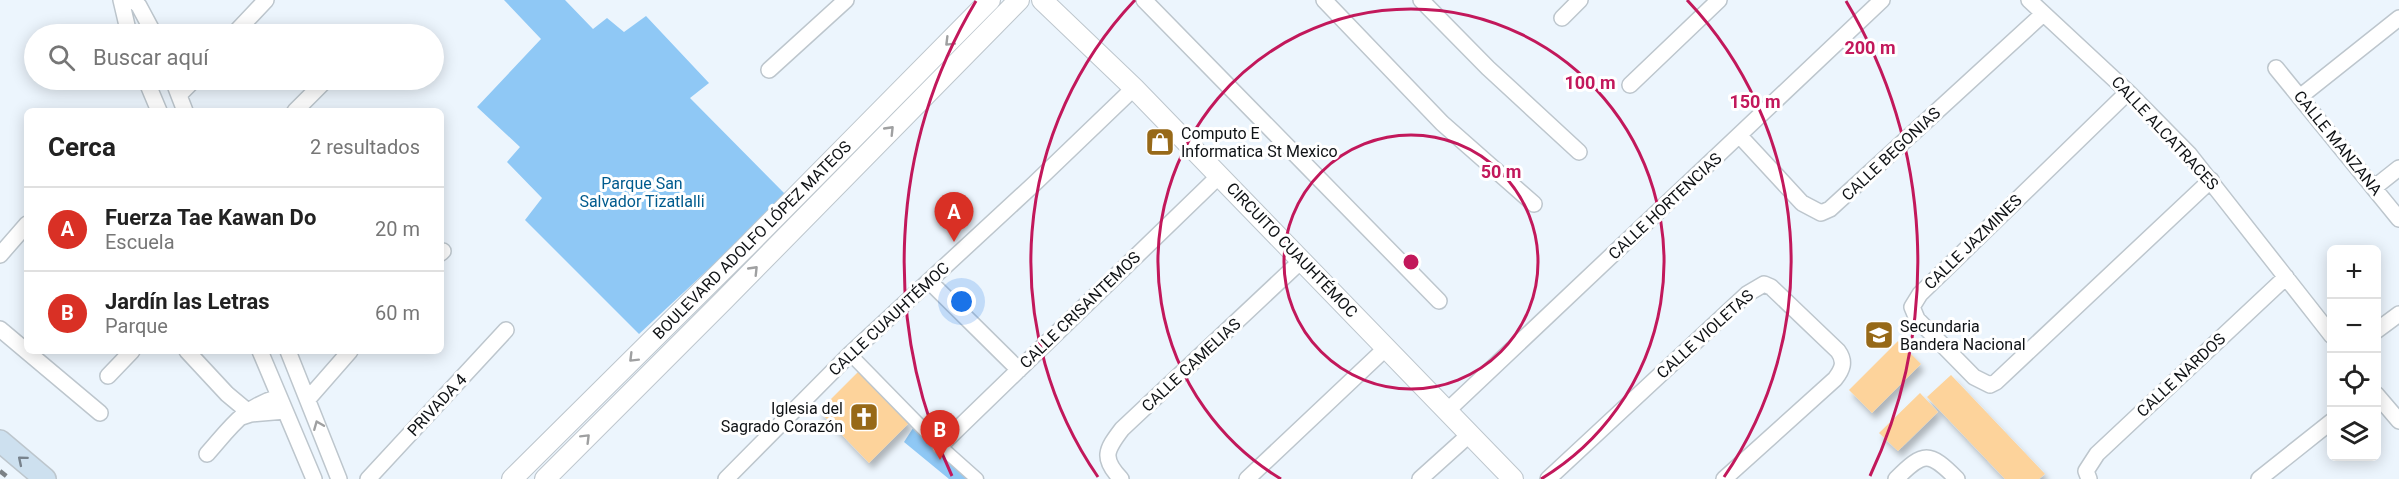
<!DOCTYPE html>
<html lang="es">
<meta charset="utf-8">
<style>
:root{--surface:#fff;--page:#f6f6f6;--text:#222;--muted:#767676;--line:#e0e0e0;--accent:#d93025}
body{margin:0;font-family:Roboto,sans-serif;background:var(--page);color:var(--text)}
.controls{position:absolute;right:18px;bottom:18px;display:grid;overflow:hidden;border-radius:9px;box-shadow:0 3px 15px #0003}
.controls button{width:54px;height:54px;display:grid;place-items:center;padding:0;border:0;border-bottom:2px solid var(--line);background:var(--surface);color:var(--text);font:30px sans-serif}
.you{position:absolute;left:962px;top:302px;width:21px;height:21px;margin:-15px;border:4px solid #fff;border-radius:50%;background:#1a73e8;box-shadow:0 0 0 9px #1a73e833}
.badge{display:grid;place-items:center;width:39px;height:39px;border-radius:50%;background:var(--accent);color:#fff;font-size:20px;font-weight:700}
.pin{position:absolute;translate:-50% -50px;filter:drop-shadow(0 2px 3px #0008)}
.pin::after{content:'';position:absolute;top:32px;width:21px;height:18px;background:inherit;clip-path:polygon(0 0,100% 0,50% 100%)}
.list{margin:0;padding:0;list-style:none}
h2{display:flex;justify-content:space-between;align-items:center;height:78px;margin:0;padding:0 24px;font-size:26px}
h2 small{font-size:20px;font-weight:400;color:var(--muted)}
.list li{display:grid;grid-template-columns:39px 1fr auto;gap:18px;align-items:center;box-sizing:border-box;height:84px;padding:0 24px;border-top:2px solid var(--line)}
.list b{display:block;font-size:22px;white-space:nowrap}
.list p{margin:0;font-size:20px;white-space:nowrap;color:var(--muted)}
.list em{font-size:20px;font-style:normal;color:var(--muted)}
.icon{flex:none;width:33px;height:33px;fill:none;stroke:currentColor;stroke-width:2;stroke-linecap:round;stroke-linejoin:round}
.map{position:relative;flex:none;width:2399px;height:479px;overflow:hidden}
.search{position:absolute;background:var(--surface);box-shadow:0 3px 15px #0003;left:24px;top:24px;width:420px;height:66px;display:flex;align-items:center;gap:15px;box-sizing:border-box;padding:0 21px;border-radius:33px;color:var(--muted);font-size:22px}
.panel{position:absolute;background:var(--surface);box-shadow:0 3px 15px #0003;left:24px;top:108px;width:420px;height:246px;border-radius:9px}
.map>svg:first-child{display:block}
.green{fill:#8fc8f5}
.building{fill:#fdd39b;filter:url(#shadow)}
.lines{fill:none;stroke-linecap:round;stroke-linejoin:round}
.pedestrian-casing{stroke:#bdc6cd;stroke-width:15}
.minor-casing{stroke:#bdc6cd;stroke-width:18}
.tertiary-casing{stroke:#bdc6cd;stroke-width:22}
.secondary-casing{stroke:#bdc6cd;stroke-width:24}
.pedestrian{stroke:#fff;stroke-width:12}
.minor{stroke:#fff;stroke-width:15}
.tertiary{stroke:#fff;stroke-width:20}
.secondary{stroke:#cde0ef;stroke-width:21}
.rail{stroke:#7b8186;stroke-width:4.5;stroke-dasharray:8 8;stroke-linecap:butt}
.oneway{stroke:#9fa0a1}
.oneway2{stroke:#78838d}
.ring{fill:none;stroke:#c2185b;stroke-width:3}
.labels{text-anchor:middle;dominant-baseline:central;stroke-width:6;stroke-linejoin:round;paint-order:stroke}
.poi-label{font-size:16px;fill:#0f1215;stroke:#fff;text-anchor:start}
.street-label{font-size:16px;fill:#0f1215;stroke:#fff}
.park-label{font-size:16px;fill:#005b8e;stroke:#fff}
.centre{fill:#c2185b;stroke:#fff;stroke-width:3}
.ring-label{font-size:18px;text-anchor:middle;font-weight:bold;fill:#c2185b;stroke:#fff;stroke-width:6;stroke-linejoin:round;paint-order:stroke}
</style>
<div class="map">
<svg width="2399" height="479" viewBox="0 0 2399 479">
<defs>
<filter id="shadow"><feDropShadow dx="3.5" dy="6" stdDeviation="3" flood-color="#0004"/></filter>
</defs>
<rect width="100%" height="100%" fill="#ecf5fd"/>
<path class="green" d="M504,0H565L593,29L607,18L624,32L646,16L709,83L690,98L787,196L639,334L525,220L542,198L507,162L520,147L477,107L541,39Z
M915,425L974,479H949L904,442Z"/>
<path class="building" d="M1898,341L1921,364L1872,413L1849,390Z
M859,371L910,422L869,463L819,411Z
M1951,375L2045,474L2039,479H2005L1927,397Z
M1920,393L1938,412L1898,451L1879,433Z"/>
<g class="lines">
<g class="pedestrian-casing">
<path id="pedestrian" d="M850,354L940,446L977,479"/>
</g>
<g class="minor-casing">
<path id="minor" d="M121,0L129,34
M133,0L139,6L154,34
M1144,0L1439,301
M1324,0L1442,123L1534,204
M1421,0L1488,68L1579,152
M2029,0L2128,92L2189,154L2332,336
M1562,18L1580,0
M234,34L266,0
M371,34L372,33
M2276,68L2399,219
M769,70L846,0
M146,80L159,111
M173,80L185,111
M1630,85L1719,0
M2128,92L1920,294L1912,307L1917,319L1974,377L1990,385L1996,382L2211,180
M179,95L194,80
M2301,96L2399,18
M295,111L326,80
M1739,135L1802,203L1821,213L1830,209L2043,14
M2375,187L2399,168
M441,253L443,251
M0,255L27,224
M929,281L1019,370
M0,329L100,413
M2376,331L2399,314
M187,351L227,394L251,414
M260,351L314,479
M288,351L339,479
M108,376L132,351
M2376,394L2399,421
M308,399L350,351
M1447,411L1882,0
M242,417L251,414L285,411
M940,446L1220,175
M207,454C231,427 243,407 279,397
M368,479L506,330
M726,479L850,354L1034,184L1134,88
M1121,479C1101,458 1106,450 1122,429L1302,260
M1247,479L1386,348
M1420,479L1470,434
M1548,479L1747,294L1764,284L1771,287L1838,351C1846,362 1842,370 1835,379L1724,479
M1896,479C1924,451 1929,451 1957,479
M2089,479L2086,471L2097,454L2286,277
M2259,479L2332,421"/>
</g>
<g class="tertiary-casing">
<path id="tertiary" d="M1042,0L1134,88L1513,479
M512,479L744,249L990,0
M545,479L724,300L1019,0"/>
</g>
<g class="secondary-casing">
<path id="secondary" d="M0,441L45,479"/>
</g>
<use href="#pedestrian" class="pedestrian"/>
<use href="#minor" class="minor"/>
<use href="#tertiary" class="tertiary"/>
<use href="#secondary" class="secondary"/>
<path class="rail" d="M0,471L10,479"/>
</g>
<defs><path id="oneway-chevron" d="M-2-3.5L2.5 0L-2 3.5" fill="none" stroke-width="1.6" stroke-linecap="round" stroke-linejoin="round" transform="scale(1.5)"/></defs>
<g class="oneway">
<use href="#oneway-chevron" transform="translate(949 42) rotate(135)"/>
<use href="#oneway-chevron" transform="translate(890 130) rotate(-46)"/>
<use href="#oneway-chevron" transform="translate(754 270) rotate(-46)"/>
<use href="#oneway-chevron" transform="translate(633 358) rotate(135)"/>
<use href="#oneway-chevron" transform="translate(318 425) rotate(-112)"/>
<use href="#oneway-chevron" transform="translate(586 438) rotate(-45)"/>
</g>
<use class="oneway2" href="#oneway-chevron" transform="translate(22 460) rotate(-140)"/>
<g class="ring">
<circle cx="1411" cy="262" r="127"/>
<path d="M1281 479A253 253 0 1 1 1541 479"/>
<path d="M1098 477A380 380 0 0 1 1135 0M1687 0A380 380 0 0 1 1724 477"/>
<path d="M952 476A507 507 0 0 1 976 1M1846 1A507 507 0 0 1 1870 476"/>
</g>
<defs>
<g id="shop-square" transform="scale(1.5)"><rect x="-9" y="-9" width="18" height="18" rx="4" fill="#976918" stroke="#fff"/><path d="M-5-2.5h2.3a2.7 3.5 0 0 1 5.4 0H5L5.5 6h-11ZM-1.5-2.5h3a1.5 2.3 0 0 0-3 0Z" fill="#fff"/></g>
<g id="school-square" transform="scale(1.5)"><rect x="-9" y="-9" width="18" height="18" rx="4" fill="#976918" stroke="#fff"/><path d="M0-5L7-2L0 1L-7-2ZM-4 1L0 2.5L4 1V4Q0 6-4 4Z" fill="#fff"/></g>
<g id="church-square" transform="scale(1.5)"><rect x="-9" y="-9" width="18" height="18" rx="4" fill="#976918" stroke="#fff"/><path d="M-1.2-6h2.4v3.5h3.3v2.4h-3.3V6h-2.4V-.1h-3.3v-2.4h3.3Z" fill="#fff"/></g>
</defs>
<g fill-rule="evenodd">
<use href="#shop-square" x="1160" y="142"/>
<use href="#school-square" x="1879" y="335"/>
<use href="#church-square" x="864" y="417"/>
</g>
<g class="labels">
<g class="poi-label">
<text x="1181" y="133">Computo E<tspan x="1181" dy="18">Informatica St Mexico</tspan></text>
<text x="1900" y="326">Secundaria<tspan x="1900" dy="18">Bandera Nacional</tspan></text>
<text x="843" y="408" text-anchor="end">Iglesia del<tspan x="843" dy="18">Sagrado Corazón</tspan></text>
</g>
<g class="street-label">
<text transform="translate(2165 133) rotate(47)">CALLE ALCATRACES</text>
<text transform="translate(2338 143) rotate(51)">CALLE MANZANA</text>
<text transform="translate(1891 154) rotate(-43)">CALLE BEGONIAS</text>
<text transform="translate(1665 206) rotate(-43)">CALLE HORTENCIAS</text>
<text transform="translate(752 240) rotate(-45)">BOULEVARD ADOLFO LÓPEZ MATEOS</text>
<text transform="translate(1973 242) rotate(-44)">CALLE JAZMINES</text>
<text transform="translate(1292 250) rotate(46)">CIRCUITO CUAUHTÉMOC</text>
<text transform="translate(1080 310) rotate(-44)">CALLE CRISANTEMOS</text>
<text transform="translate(889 319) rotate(-43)">CALLE CUAUHTÉMOC</text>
<text transform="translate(1705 334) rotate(-42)">CALLE VIOLETAS</text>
<text transform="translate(1191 365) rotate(-43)">CALLE CAMELIAS</text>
<text transform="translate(2181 375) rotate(-43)">CALLE NARDOS</text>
<text transform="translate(437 405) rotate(-47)">PRIVADA 4</text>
</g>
<g class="park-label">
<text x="642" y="183">Parque San<tspan x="642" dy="18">Salvador Tizatlalli</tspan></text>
</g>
</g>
<circle cx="1411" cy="262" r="9" class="centre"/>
<g class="ring-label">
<text x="1870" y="54">200 m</text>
<text x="1590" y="89">100 m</text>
<text x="1755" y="108">150 m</text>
<text x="1501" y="178">50 m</text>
</g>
</svg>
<div class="controls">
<button>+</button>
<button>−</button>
<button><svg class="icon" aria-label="locate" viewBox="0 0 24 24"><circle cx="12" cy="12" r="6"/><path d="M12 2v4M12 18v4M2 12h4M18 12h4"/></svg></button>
<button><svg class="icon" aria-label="layers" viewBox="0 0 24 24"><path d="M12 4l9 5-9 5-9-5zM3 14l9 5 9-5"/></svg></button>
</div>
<div class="you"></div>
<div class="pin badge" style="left:954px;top:242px">A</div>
<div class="pin badge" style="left:940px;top:460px">B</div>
<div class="search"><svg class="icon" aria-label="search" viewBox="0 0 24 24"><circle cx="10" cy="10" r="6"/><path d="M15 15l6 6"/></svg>Buscar aquí</div>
<section class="panel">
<h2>Cerca<small>2 resultados</small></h2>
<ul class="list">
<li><span class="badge">A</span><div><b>Fuerza Tae Kawan Do</b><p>Escuela</p></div><em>20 m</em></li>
<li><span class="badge">B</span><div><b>Jardín las Letras</b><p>Parque</p></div><em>60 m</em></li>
</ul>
</section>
</div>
